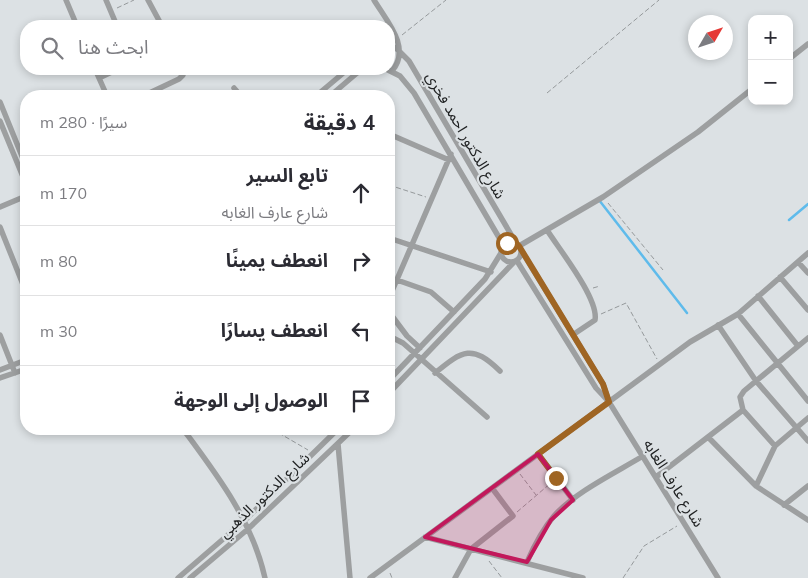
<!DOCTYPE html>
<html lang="ar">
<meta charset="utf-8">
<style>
:root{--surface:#fff;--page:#f7f7f7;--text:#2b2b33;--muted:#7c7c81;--line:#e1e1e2}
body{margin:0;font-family:Mulish,"Noto Sans Arabic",sans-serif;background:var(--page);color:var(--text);direction:rtl}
.controls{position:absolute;right:15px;top:15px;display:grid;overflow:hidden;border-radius:10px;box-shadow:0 2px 8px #0003}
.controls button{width:45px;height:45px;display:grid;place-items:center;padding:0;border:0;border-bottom:1px solid var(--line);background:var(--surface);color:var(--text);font:25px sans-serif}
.compass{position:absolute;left:688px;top:15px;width:45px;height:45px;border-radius:50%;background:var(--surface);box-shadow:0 2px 8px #0003;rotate:51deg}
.stop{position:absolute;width:15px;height:15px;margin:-11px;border:4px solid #9f6523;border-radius:50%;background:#fff}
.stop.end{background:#9f6523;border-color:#fff;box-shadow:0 1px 5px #0008}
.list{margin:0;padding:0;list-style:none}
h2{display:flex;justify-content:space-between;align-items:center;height:65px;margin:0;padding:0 20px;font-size:21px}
h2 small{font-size:16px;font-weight:400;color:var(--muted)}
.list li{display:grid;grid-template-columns:32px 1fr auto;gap:15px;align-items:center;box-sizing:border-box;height:70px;padding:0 20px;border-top:1px solid var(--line)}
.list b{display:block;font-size:19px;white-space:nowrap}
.list p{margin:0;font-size:16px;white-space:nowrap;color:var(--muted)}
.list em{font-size:16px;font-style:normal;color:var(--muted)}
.icon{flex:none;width:28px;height:28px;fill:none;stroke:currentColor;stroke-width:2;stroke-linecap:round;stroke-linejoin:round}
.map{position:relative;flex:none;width:808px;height:578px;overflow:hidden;direction:ltr}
.search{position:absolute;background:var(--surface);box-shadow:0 2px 8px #0003;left:20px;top:20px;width:375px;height:55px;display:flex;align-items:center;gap:12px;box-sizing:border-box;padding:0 18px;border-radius:20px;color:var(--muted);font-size:19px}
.panel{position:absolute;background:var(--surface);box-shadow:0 2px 8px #0003;left:20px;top:90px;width:375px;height:345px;border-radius:20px;direction:rtl}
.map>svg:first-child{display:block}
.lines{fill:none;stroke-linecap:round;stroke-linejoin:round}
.stream{stroke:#5fbbeb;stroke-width:2.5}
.path{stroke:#95999b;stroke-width:1;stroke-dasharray:5 2.5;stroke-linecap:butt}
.minor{stroke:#9d9fa0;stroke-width:5.5}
.route{stroke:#9f6523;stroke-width:6}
.marked{fill:#c2185b;fill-opacity:0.2;stroke:#c2185b;stroke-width:4;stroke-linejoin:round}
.labels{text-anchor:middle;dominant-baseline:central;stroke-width:4.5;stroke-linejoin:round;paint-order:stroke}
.street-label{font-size:15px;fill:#202223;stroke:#dce1e4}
</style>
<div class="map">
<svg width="808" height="578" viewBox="0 0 808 578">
<rect width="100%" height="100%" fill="#dce1e4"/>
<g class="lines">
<path class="stream" d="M599,200L687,313
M789,220L808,204"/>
<path class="path" d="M117,8L134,0
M402,35L446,0
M547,93L659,0
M389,185L426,197
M608,203L663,270
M593,288L600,286
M601,314L626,303L657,359
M272,429L308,450
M520,474L536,495
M517,512L552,482
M489,561L502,578
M390,573L392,578
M623,578L644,546L677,526"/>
<path class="minor" d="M66,0L77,26
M106,0L117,26
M148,0L162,26
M374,0C386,20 412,48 392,71
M389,45L396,48L409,61L516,243
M789,59L808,44
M95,69L107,96
M386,69L400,76L414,93L504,246
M99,78L118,69
M234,88L241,96
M143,96L179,79L183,75V69
M316,96L348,69
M330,96L357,73L366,69
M0,102L26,166
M0,121L26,184
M389,134L449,160
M0,207L26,196
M0,227L26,292
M547,230C559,249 599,299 595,320L574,334
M389,238L491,272
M501 252a10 10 0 1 1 20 0a10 10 0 1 1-20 0Z
M519,246L603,197L698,132L752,89
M521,250L603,384L609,402L718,578
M517,261L596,388L609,402
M798,262L808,273
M780,277L808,310
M397,280L431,292L454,312
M758,296L798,346
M389,298L451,154
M389,312L407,336L420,348
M738,314L808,401
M718,325L756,381L808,441
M0,335L15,373
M389,336L403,343L487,417
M0,370L26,360
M435,373C463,350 472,344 500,371
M0,378L26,369
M389,380L485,279L501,253
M389,393L514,262
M183,429C217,475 252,520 265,578
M708,437L756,486L808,520
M338,444L350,578
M775,446L743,410L740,397L744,391L808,338
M538,454L573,500
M656,477L743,410
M756,486L775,446L808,418
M784,505L808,486
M425,537L583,578
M527,562C534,546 542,530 554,516C575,492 615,473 643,456
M178,578L244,521L338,429
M190,578L248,529L353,429
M370,578L690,342L738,314L808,253
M455,578L471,549L513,516L492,488"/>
</g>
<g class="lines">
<path class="route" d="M507,243H516L519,246L603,384L609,402L538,454L556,478"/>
</g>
<path class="marked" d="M538,454L573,500L551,520L527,562L425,537Z"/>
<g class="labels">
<g class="street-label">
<text transform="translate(466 135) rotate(60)">شارع الدكتور احمد فخري</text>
<text transform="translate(674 483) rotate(58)">شارع عارف الغابه</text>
<text transform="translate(264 495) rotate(-43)">شارع الدكتور الذهبي</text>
</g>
</g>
</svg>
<div class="controls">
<button>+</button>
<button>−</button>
</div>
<svg class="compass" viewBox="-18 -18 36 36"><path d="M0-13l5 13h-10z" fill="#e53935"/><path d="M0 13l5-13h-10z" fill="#7c7c81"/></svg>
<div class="stop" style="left:507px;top:243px"></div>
<div class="stop end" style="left:556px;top:478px"></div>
<div class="search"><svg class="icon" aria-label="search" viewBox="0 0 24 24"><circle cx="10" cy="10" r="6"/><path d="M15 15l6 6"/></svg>ابحث هنا</div>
<section class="panel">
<h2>4 دقيقة<small>سيرًا · 280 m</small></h2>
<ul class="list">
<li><svg class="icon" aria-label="ahead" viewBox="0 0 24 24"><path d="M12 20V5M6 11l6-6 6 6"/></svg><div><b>تابع السير</b><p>شارع عارف الغابه</p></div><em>170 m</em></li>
<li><svg class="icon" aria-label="right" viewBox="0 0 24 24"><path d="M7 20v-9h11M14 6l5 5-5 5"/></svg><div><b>انعطف يمينًا</b></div><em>80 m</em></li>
<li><svg class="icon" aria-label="left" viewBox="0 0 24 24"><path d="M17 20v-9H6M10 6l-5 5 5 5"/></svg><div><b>انعطف يسارًا</b></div><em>30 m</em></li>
<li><svg class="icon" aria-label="arrive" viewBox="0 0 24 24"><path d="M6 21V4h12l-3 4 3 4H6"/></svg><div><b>الوصول إلى الوجهة</b></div></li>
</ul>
</section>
</div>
